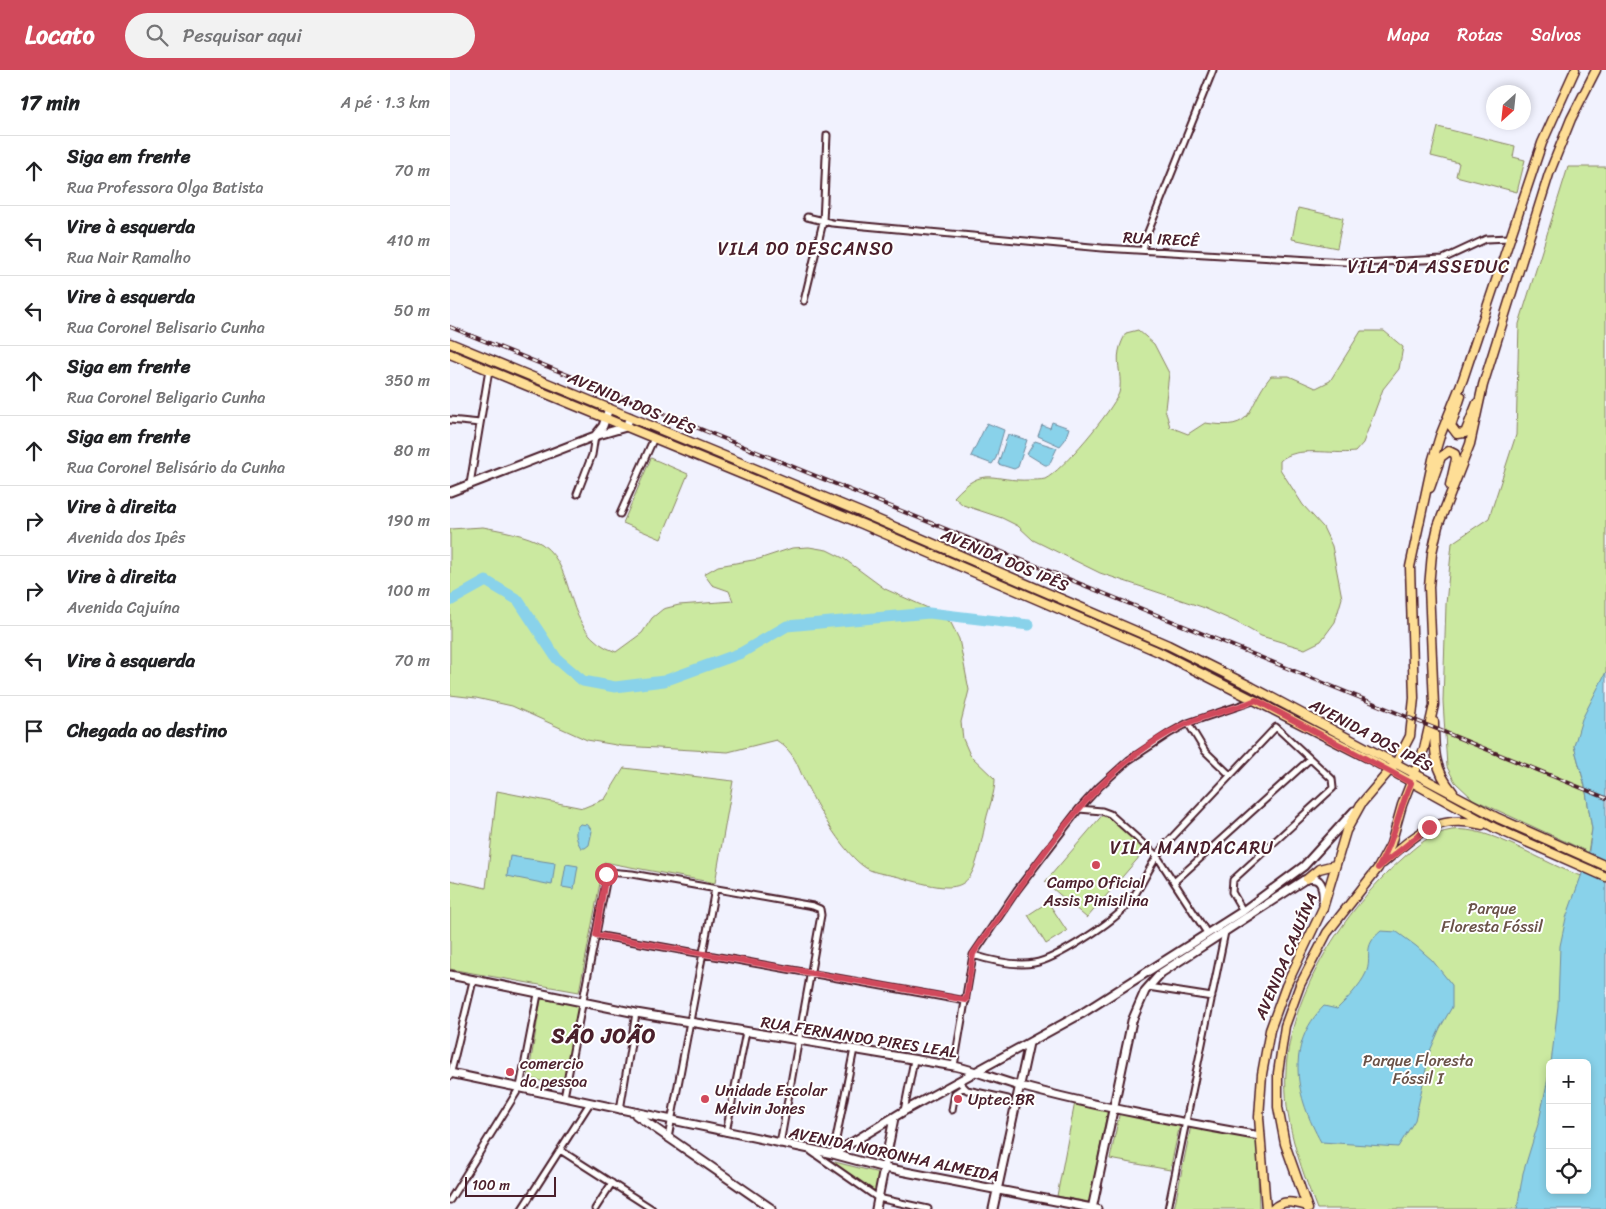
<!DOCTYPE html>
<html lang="pt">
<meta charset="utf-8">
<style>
:root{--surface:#fff;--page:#f2f2f2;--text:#202124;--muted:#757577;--line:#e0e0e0;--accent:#d1495b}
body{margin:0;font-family:Sriracha,sans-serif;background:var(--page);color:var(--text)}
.controls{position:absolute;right:15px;bottom:15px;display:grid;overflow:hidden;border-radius:8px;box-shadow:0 2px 8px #0003}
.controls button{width:45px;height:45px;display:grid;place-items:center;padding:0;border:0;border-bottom:1px solid var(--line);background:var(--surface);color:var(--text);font:25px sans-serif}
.compass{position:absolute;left:1036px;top:15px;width:45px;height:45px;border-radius:50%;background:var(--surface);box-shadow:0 2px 8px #0003;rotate:207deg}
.scale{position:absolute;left:15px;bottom:12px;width:91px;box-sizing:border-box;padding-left:5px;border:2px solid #4a1f2b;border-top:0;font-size:14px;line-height:18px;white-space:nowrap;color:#4a1f2b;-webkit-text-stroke:4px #fff;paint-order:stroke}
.stop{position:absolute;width:15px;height:15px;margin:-11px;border:4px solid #d1495b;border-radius:50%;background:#fff}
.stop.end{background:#d1495b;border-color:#fff;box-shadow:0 1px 5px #0008}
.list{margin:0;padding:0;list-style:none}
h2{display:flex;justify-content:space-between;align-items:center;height:65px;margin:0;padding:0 20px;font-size:21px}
h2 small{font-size:16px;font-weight:400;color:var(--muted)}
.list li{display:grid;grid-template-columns:32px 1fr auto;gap:15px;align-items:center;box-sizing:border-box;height:70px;padding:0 20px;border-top:1px solid var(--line)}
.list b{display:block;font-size:19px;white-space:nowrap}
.list p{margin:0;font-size:16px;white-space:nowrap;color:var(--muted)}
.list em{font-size:16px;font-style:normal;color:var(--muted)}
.icon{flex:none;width:28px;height:28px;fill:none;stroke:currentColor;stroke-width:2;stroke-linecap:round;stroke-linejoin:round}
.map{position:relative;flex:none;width:1156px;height:1139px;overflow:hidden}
header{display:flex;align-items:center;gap:30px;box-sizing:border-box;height:70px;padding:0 25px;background:var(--accent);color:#fff}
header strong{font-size:24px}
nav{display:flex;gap:28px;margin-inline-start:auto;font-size:18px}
.search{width:350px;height:45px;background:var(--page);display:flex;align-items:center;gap:12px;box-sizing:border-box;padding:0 18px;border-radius:28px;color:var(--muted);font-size:19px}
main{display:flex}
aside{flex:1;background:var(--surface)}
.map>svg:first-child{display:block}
.green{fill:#cbe9a0;stroke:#8a8466}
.water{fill:#89d2ea;stroke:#708a9e}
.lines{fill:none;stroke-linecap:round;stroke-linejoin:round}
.river{stroke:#89d2ea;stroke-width:11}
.street-casing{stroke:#4a1f2b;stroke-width:9}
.secondary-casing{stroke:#4a1f2b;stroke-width:11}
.primary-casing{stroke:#4a1f2b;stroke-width:11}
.street{stroke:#fff;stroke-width:5}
.secondary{stroke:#fff;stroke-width:7}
.primary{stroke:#fede96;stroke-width:8}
.rail-casing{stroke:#4a1f2b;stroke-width:4}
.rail{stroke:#fff;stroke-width:2;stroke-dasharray:5.5;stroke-linecap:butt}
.route{stroke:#d1495b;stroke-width:6}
.poi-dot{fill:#d1495b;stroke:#fff;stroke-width:2}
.labels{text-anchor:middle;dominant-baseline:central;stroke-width:4;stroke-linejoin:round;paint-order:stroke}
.street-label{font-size:16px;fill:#4a1f2b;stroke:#fff}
.poi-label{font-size:16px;fill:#4a1f2b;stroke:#fff;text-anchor:start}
.park-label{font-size:16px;fill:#6a5248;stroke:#fff}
.neighbourhood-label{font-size:18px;letter-spacing:1px;fill:#4a1f2b;stroke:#fff}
.district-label{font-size:21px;font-weight:bold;letter-spacing:1px;fill:#4a1f2b;stroke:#fff}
</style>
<header>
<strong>Locato</strong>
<div class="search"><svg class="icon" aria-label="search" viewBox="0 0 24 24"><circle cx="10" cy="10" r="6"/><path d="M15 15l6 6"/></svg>Pesquisar aqui</div>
<nav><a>Mapa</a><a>Rotas</a><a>Salvos</a></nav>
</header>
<main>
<aside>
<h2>17 min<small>A pé · 1.3 km</small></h2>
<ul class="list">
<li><svg class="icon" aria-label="ahead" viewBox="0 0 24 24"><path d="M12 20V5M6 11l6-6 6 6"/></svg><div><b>Siga em frente</b><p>Rua Professora Olga Batista</p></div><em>70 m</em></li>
<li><svg class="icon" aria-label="left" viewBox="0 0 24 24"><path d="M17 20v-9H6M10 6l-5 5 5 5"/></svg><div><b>Vire à esquerda</b><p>Rua Nair Ramalho</p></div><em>410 m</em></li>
<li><svg class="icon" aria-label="left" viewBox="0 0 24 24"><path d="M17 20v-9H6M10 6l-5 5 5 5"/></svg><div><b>Vire à esquerda</b><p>Rua Coronel Belisario Cunha</p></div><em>50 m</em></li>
<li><svg class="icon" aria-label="ahead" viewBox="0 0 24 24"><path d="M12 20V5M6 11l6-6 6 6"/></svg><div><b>Siga em frente</b><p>Rua Coronel Beligario Cunha</p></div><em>350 m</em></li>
<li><svg class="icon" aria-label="ahead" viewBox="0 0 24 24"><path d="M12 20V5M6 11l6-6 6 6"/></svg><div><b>Siga em frente</b><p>Rua Coronel Belisário da Cunha</p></div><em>80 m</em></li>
<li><svg class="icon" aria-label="right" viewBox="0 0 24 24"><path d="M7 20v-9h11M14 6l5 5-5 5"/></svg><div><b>Vire à direita</b><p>Avenida dos Ipês</p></div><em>190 m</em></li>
<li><svg class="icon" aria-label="right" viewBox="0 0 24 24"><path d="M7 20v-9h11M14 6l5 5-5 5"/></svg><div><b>Vire à direita</b><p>Avenida Cajuína</p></div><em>100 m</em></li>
<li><svg class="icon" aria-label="left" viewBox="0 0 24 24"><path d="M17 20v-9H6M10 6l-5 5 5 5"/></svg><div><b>Vire à esquerda</b></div><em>70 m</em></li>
<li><svg class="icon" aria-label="arrive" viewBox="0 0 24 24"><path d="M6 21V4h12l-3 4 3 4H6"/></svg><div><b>Chegada ao destino</b></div></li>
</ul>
</aside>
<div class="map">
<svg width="1156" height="1139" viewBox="0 0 1156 1139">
<rect width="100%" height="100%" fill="#f1f2fe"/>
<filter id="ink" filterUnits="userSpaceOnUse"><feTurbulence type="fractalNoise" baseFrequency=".02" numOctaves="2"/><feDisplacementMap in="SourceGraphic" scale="10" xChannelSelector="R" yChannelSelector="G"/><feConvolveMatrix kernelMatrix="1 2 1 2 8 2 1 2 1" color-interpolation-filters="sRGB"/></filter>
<g filter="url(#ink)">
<path class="green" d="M988,57L1065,76L1063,87L1075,90L1067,122L1006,106L1009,93L981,86Z
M1118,97H1156V602L1124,676L1135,716L1142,759L1102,993H1100V1008L1079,1139H867C849,1093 833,1050 836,1000C840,924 895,839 951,790C966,776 981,763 1002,760C1041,755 1094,795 1132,806L1136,781L1023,729L1005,712L997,697L993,631L996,534L1002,473L1039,448L1066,365L1069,254Z
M848,138L893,148L887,178L842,169Z
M688,260L704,274L719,303L715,339L720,357L738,364L755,353C808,361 794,339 821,306H839L866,318L880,311L911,261H934L953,277L949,299L933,319L913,373L905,382C882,385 846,375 830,391V399L853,435L873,457L882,476L892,528L885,552L871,571L855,579L811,566L786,552L752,537L650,503L583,470L568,456L552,448L513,435L504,427C534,394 542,412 580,410C584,410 591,410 595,409C612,401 662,341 669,323C673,310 666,294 669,281C670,275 673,269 676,263Z
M201,388L238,404L211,469L173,453Z
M33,457C49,460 78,465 92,474C130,501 110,562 166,582L192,563L202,548L213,539L229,535L283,531L279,521L262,515L254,504L268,496L309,489L342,478L359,477L377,480L393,488L435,519L487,542L501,553L509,569L519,620L511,652L513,669L520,685L545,709C545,723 539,737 536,750C522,819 521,828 449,807C438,804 426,804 416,798C395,785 369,741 358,718C347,697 347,684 326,670L278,682L172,676L137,670L62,636L26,628L0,625V459Z
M174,698L283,711L265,813L154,792L129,922L0,899V810L36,818L47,721L133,738L155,729Z
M655,742L697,778L637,848L595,812Z
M598,832L617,861L596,874L578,845Z
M91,929L130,935L113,1016L78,1008Z
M625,1032L658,1039L639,1132L607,1126Z
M670,1041L730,1054L720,1100L660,1089Z
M741,1056L807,1070L809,1139H724Z
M373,1089L429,1103L425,1122Z"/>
<path class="water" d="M602,352L619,358L615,370L610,376L588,366L592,355L600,358Z
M537,353L554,360L546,388L542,394L521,386Z
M558,364L577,370L568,397L564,399L548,394Z
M585,371L607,378L599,395H595L577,384Z
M1156,602V1139H1067L1073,1103L1089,1051L1100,999V1120H1137V993H1101L1108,936L1110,876L1116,848L1138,787L1142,759L1135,716L1124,676L1132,649Z
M130,754L138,755L142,761L139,775L135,778H131C126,770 123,760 130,754Z
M60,786L105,793L102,815L57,806Z
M116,794L128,796L124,819L112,817Z
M931,861L947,862L966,876L982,890L1002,915V937L990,958L980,981L965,1050L948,1077L871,1072C846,1027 834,976 874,936L887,939C897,929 910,916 916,903C923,887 911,877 931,861Z"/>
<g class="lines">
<path class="river" d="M0,531L36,511L68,530L107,589L133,611L165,617L214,611L291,583L337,556L479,543L579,555"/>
<g class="street-casing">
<path id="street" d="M357,147L382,153L652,178L912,193L993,189L1036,169L1060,168
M693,180L696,167L763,0
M354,231L373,152L377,65
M0,350L30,353
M20,414L39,300
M127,424L142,385L145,366
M170,444L204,368
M738,653L755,681L780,705
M629,739L652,741L660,744L707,786L757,863
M724,812L860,689
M146,865L516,931
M523,885C542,891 565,896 584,893C605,890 665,851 678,834C693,816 700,793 715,775L826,657L882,709L883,718L783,810L782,822L793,841
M698,917L762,927
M504,996L523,885L567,820L629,739L649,717L679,690L720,663L738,653L806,630
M0,1006L23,911
M508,1011L517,1020L558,1029
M114,1027L158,802L182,804L363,836L370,839L371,845L330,1074
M170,1040L186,943
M502,1040L505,1023L514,1017
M454,1041L464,990
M276,1062L296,962
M218,1068L265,819
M110,1080L202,1139
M362,1082L428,1128L478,1139
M383,1084L404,979
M0,1130L70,1017L88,924
M72,1139L140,1033
M145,1139L162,1113
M718,1139L775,862"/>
</g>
<g class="secondary-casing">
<path id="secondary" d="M145,366L153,356L159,338
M0,422L145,366L176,357L180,347
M0,905L186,943L504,996C527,1001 548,1010 570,1016C647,1037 731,1052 810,1066
M0,1003L383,1084L435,1098L647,1139
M186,1045L322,1139
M383,1084L454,1041L631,944L793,841L854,796L904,741
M426,1139L444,1048
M543,1139L579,973
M642,1139L682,951L695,921L711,903L854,810C872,804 874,818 873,833"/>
</g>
<g class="primary-casing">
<path id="primary" d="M0,273L410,442L718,575L802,617L1048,748L1156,796
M0,284L412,454L709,582L918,688L1045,758L1156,807
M1011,326L1001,356L1007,364L1015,363L1027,333
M980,418L991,387L999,381L1005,384L1006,389L1000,415
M984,652C984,680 984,700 1003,722
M933,793C966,765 986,743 1032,755
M857,809L869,799L885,795
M816,1139L809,1047L812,1004L820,960L836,916L873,838L896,761L911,734L946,693L960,666L964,628L960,497L983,389L990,366L1013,309L1092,73L1125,0
M823,1139C833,1129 844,1132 857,1136
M858,1139L835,1074L828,1037V1003L835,956L850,915L877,863L928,798L941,774L952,735L974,679L984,635L979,517L982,483L988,456L1020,374L1033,315L1099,104L1121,49L1146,0"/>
</g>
<use href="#street" class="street"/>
<use href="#secondary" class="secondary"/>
<use href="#primary" class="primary"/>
<g class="rail-casing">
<path id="rail" d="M0,257L1156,728"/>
</g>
<use href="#rail" class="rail"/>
</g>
</g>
<g class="lines" filter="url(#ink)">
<path class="route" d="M156,804L146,865L516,930L523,884L527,878C587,796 641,697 738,653C760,643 784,640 806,630L961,713C948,742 944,771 928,798L979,757"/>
</g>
<g class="poi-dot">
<circle cx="646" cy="795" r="5"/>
<circle cx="60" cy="1002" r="5"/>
<circle cx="255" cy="1029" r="5"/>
<circle cx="508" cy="1029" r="5"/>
</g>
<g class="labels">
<g class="street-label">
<text transform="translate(711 169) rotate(3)">RUA IRECÊ</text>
<text transform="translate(182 333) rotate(23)">AVENIDA DOS IPÊS</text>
<text transform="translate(555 490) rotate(23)">AVENIDA DOS IPÊS</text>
<text transform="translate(921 665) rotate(28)">AVENIDA DOS IPÊS</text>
<text transform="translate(836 886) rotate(-67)">AVENIDA CAJUÍNA</text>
<text transform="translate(409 967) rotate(9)">RUA FERNANDO PIRES LEAL</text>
<text transform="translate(444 1084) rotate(12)">AVENIDA NORONHA ALMEIDA</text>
</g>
<g class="poi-label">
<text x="646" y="812" text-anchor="middle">Campo Oficial<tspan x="646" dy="18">Assis Pinisilina</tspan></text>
<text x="70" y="993">comercio<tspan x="70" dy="18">do pessoa</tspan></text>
<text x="265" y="1020">Unidade Escolar<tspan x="265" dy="18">Melvin Jones</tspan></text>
<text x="518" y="1029">Uptec.BR</text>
</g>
<g class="park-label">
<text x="1042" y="838">Parque<tspan x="1042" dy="18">Floresta Fóssil</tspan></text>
<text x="968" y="990">Parque Floresta<tspan x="968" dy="18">Fóssil I</tspan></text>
</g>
<g class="neighbourhood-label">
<text x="356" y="179">VILA DO DESCANSO</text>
<text x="979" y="197">VILA DA ASSEDUC</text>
<text x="742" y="778">VILA MANDACARU</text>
</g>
<g class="district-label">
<text x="154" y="966">SÃO JOÃO</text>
</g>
</g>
</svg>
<div class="controls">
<button>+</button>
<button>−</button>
<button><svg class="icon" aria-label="locate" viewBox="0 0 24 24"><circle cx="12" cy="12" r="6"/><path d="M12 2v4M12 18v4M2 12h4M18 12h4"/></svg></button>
</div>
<svg class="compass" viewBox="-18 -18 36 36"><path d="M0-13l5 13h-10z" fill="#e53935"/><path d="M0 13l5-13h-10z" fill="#757577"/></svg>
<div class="scale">100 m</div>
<div class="stop" style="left:156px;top:804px"></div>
<div class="stop end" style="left:979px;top:757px"></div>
</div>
</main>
